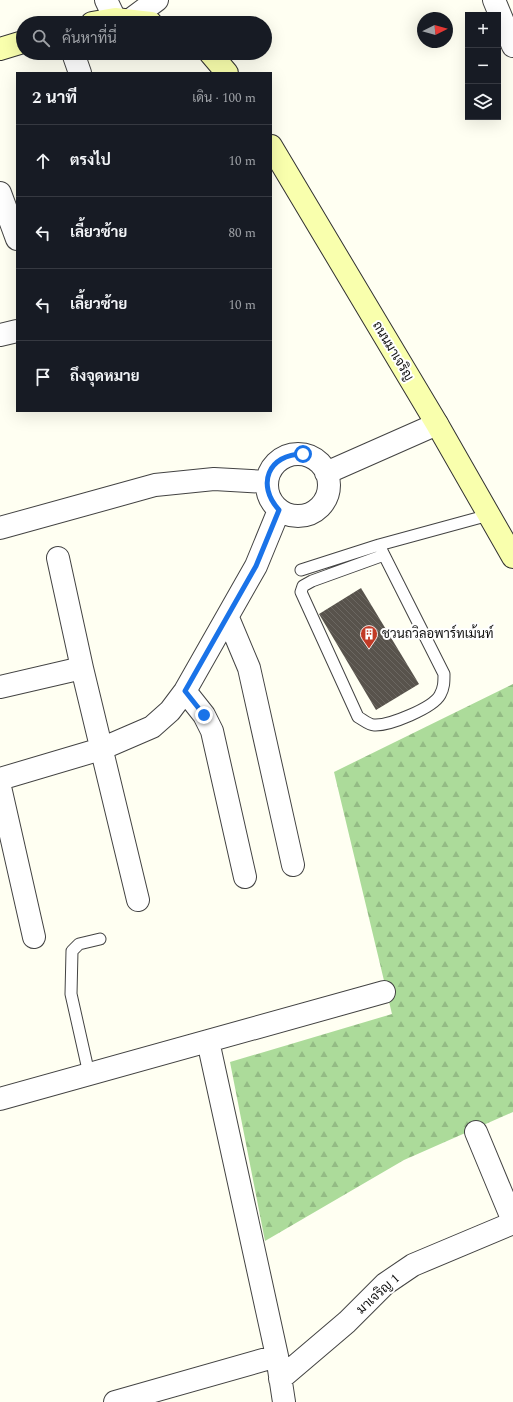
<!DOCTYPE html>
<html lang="th">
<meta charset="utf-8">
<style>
:root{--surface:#171b24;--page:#242831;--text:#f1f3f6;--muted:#9ea1a6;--line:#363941}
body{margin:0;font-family:Spectral,Sarabun,serif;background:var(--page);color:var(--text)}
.controls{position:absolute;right:12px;top:12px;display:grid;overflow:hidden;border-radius:0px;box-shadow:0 4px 16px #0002}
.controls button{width:36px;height:36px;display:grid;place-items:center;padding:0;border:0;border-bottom:1px solid var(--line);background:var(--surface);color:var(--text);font:20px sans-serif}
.compass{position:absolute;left:417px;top:12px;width:36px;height:36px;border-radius:50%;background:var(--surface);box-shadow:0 4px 16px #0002;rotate:85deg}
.stop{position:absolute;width:12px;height:12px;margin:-9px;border:3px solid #1a73e8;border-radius:50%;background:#fff}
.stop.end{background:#1a73e8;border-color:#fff;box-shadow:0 1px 4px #0008}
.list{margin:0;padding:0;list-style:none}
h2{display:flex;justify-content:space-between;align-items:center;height:52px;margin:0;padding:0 16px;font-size:17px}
h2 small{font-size:13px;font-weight:400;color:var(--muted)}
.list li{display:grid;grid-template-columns:26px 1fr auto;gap:12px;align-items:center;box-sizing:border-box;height:72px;padding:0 16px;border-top:1px solid var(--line)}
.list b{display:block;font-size:15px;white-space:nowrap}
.list em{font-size:13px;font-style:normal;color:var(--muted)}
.icon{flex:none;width:22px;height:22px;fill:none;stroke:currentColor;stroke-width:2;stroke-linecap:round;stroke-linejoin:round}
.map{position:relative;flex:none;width:513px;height:1402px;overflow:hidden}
.search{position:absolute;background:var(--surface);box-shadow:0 4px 16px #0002;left:16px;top:16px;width:256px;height:44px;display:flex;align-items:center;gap:10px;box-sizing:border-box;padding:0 14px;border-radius:22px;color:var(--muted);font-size:15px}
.panel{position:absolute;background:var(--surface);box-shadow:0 4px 16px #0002;left:16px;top:72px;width:256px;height:340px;border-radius:0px}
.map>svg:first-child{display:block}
.forest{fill:url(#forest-firs)}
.building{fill:url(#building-back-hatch)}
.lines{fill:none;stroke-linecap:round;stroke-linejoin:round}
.service-casing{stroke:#434343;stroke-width:13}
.minor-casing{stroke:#434343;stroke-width:24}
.secondary-casing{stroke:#323232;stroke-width:24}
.service{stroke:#fff;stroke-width:11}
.minor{stroke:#fff;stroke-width:22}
.secondary{stroke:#f9ffad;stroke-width:22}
.route{stroke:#1a73e8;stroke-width:5}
.labels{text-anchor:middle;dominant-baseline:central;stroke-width:4;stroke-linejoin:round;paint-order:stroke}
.street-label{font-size:13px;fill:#101010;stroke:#fff}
.poi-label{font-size:13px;fill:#101010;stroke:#fff;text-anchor:start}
</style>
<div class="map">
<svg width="513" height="1402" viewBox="0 0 513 1402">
<defs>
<pattern id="forest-firs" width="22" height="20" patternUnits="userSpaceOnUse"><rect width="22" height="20" fill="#acdb9a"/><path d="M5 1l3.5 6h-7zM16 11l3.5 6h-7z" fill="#93bb84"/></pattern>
<pattern id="building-back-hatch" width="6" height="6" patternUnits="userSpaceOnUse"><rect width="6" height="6" fill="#58534c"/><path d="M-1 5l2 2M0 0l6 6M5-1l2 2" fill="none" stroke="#6b6761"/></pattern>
</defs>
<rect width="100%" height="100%" fill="#fffff2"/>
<path class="forest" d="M513,684V1112L404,1160L265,1241L230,1062L392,1014L334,772Z"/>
<path class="building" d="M361,588L419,684L376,710L319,614Z"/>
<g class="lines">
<g class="service-casing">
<path id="service" d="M379,545L384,555L444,674C444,682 444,688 440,695C433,708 389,726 374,725C369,725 362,719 358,717L301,592L303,586L312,581L384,555
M301,570L379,545L489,515
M89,1074L71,994L72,951L79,944L100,939"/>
</g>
<g class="minor-casing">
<path id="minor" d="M106,0L115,19
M494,0L513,46
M130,20L157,0
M73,53L80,73
M0,193L17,239
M0,335L17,331
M267 485a31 31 0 1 1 62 0a31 31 0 1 1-62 0Z
M326,473L437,424
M0,528L155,485L214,479L267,482
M58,558L82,668L138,900
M228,618L249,668L293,865
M0,687L82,668
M185,691L204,715L212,731L245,877
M0,779L101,749L152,727L170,711L185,691L256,566L279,510
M0,787L34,937
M208,1041L277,1356L284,1402
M0,1099L384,992
M476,1132L513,1221
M280,1379L347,1322L385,1284L413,1265L513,1223
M115,1402L277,1356"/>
</g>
<g class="secondary-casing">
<path id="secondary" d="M92,23L115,19L151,23
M0,49L23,42
M210,53L227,73
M271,146L437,424L513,557"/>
</g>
<use href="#service" class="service"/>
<use href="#minor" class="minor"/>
<use href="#secondary" class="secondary"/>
</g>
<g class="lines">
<path class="route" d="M204,715L185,691L256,566L279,510C256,485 268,454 303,454"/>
</g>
<defs>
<g id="building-pin" transform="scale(0.9)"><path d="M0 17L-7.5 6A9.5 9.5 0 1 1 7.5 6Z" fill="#c13a26" stroke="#fff"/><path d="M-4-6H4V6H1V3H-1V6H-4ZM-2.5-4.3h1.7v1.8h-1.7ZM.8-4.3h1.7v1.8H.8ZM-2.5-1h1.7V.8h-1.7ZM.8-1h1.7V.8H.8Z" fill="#fff"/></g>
</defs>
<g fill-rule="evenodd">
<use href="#building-pin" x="369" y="634"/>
</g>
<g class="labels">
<g class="street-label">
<text transform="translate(393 351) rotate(59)">ถนนมาเจริญ</text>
<text transform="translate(378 1294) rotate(-42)">มาเจริญ 1</text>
</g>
<g class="poi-label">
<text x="382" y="634">ชวนถวิลอพาร์ทเม้นท์</text>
</g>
</g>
</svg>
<div class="controls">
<button>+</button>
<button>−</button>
<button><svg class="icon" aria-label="layers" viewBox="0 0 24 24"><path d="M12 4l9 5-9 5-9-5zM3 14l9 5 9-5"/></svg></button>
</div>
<svg class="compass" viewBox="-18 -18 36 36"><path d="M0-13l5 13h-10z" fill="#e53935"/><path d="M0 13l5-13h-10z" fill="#9ea1a6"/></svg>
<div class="stop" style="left:303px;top:454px"></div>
<div class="stop end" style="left:204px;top:715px"></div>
<div class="search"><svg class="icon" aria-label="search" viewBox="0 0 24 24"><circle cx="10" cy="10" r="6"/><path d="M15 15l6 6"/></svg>ค้นหาที่นี่</div>
<section class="panel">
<h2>2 นาที<small>เดิน · 100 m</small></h2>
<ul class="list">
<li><svg class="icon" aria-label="ahead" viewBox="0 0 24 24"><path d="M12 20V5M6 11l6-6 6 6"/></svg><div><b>ตรงไป</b></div><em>10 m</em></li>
<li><svg class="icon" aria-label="left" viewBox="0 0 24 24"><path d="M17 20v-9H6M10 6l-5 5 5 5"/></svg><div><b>เลี้ยวซ้าย</b></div><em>80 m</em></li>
<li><svg class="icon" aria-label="left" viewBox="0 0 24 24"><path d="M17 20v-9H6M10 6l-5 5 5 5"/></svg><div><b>เลี้ยวซ้าย</b></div><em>10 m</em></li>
<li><svg class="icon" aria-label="arrive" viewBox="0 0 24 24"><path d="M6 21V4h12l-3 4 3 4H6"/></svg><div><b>ถึงจุดหมาย</b></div></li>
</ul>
</section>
</div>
